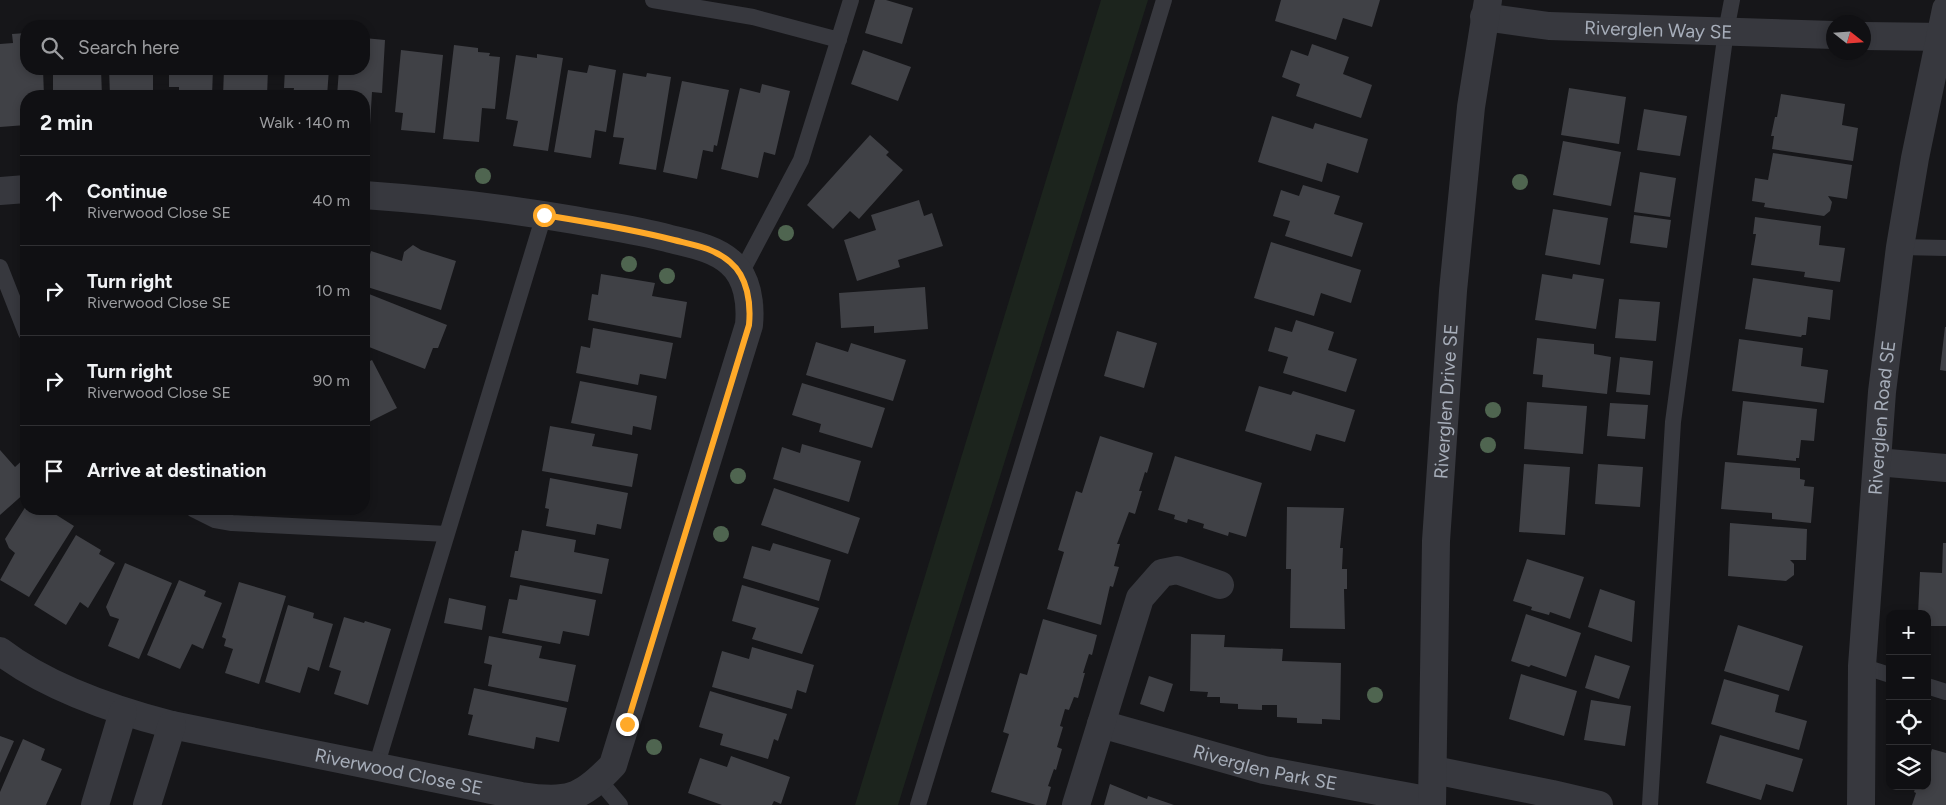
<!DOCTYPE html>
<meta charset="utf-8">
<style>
:root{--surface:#101013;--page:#1e1e21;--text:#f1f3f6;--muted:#9c9da0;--line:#303033}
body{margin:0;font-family:Figtree,sans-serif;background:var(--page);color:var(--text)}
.controls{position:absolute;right:15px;bottom:15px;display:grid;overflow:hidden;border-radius:10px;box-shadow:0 2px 8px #0003}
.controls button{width:45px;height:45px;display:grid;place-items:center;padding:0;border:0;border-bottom:1px solid var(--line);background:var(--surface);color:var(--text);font:25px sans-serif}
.compass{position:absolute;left:1826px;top:15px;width:45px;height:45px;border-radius:50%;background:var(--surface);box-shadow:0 2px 8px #0003;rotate:107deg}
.stop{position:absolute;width:15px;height:15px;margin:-11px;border:4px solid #ffa928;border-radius:50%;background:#fff}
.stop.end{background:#ffa928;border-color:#fff;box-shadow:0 1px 5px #0008}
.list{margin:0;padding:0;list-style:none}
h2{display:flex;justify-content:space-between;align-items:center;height:65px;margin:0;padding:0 20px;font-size:21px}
h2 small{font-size:16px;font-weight:400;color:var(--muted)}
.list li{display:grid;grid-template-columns:32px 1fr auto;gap:15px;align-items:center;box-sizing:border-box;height:90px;padding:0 20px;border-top:1px solid var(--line)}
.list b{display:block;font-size:19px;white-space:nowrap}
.list p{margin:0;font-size:16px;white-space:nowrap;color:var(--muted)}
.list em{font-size:16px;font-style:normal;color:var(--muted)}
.icon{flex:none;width:28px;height:28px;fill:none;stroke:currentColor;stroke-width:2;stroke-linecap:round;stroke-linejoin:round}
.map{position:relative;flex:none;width:1946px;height:805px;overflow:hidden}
.search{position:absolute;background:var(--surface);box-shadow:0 2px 8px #0003;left:20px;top:20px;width:350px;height:55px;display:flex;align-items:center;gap:12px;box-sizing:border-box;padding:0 18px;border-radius:20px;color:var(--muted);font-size:19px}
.panel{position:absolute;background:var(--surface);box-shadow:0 2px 8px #0003;left:20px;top:90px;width:350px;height:425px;border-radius:20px}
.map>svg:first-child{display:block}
.green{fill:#1c241d}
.building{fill:#404146}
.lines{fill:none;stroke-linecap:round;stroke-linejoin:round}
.service{stroke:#37383e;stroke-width:16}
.minor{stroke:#37383e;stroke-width:28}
.tertiary{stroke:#37383e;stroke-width:28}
.tree{fill:#4f6550}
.route{stroke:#ffa928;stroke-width:6}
.labels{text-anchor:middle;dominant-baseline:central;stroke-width:4.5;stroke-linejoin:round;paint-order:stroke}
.street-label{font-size:19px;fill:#a7aeba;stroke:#111114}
</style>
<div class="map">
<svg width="1946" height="805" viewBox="0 0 1946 805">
<rect width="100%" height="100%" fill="#161619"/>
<path class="green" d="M1101,0H1148L898,805H855Z"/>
<path class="building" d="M875,0H886L913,8L902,44L865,33Z
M1281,0H1380L1372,27L1343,18L1336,40L1275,21Z
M26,33V69H43L44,96H26V125L0,127V44L13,43L12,34Z
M364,38L385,40L382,93L372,92L370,125H364V96H337L339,69H364Z
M1312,44L1349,57L1343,74L1372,85L1361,118L1296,96L1300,84L1282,77L1291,50L1308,56Z
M454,45L478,48V52L490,53L489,56L500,57L495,109L482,108L479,142L443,139Z
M401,50L443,55L435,133L401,130L403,113L395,112Z
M863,50L911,67L898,101L851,84Z
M537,54L563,58L548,151L513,146L518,121L506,119L516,55L537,58Z
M589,65L616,70L606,132L595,130L591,158L554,152L568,70L587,73Z
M53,69H101L102,96H57V91H53Z
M109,69H153V96H110Z
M169,69H213L212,96H179V87H169Z
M224,69H268L267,96H223Z
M285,69H329L327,96H293L294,88H284Z
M623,73L646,77L647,73L671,77L656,170L619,164L624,138L613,137Z
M682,81L729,90L717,146L714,145L713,152L703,150L697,179L663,172Z
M762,84L790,91L775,155L764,152L758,178L721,169L740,88L760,93Z
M1569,88L1626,97L1619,144L1561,135Z
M1781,94L1845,104L1842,125L1858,128L1853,161L1772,149L1774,136H1771L1775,117H1777Z
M1644,109L1687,116L1680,156L1637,150Z
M1272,116L1313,129L1315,123L1368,139L1358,173L1327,163L1322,182L1258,162Z
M870,135L889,152L886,155L903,170L859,219L850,211L833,229L807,205Z
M1563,141L1621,152L1611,206L1553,195Z
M1773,153L1852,165L1847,199L1828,196L1832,202L1830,211L1824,216L1764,207L1765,203L1752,201L1755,178L1768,180Z
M1640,172L1676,178L1670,217L1634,212Z
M1303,185L1340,196L1334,214L1363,223L1352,257L1285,236L1290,221L1273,216L1281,190L1299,196Z
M919,200L924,216L932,213L943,246L898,260L900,267L857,281L844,240L876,230L871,215Z
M1553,209L1608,218L1600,265L1545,255Z
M1634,215L1671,220L1667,248L1630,243Z
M1755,217L1821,226L1819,245L1845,248L1840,282L1804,277L1805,272L1751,265L1756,234H1753Z
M1271,242L1361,270L1351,303L1321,293L1314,316L1254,298Z
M413,245L421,250L456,261L441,310L364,286V275L371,251L402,261L404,252Z
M601,274L655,283L652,296L687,302L681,338L588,320L592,294L598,295Z
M1542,274L1572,279L1573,274L1604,279L1596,329L1535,320Z
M1753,278L1833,290L1830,320L1808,317L1806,335H1802L1801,337L1745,329Z
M925,287L928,329L874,333V326L841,328L839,293Z
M364,292L447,325L438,348H433L425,369L364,345L368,333L364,332Z
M1619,299L1660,302L1656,341L1615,338Z
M1296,320L1334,332L1328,350L1357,359L1346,392L1283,373L1288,357L1268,351L1275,327L1292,332Z
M1945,327H1946V371L1940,370Z
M593,328L673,343L666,379L640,374L638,385L576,373L581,346L590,348Z
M1117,331L1157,343L1144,388L1104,376Z
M1537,338L1594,344V354L1611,357L1607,394L1542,387L1543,375L1533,374Z
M1739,339L1803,348L1801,366L1828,370L1824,403L1732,391Z
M816,342L848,352L851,343L906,360L893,401L806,375Z
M1620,357L1653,361L1650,395L1616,392Z
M372,360L397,408L369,422L364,414V364Z
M580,381L657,396L651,430L633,426L632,435L571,423Z
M802,383L885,408L872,448L819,432L821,424L792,415Z
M1259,386L1291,395L1293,391L1355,410L1345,442L1316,434L1311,451L1245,431Z
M1743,401L1817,409L1814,441L1801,440L1799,458H1796V461L1737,455Z
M1527,402L1587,406L1583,454L1524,449Z
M1610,403L1648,405L1645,439L1607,436Z
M550,426L595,434L592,446L638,454L632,487L542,471Z
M1100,436L1153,453L1147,473L1145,472L1139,491H1142L1135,514L1129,512L1117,544H1120L1114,566L1119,567L1113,587L1110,586L1101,625L1047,609L1064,552L1058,550L1076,491L1082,493Z
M802,444L861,461L849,502L773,479L782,447L800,453Z
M0,450L15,467L26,457V492L0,515Z
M1175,456L1262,483L1246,537L1229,532L1228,536L1203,528L1204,524L1188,519L1187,523L1174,519L1175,515L1158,510Z
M1725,462L1800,468V479L1805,480L1804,486L1814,487L1811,523L1772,519V513L1721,509Z
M1524,464L1570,467L1565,535L1519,532Z
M1598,464L1643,467L1640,507L1595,504Z
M550,478L628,493L621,529L597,524L595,535L546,526L549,509L545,508Z
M774,488L860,518L848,554L761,525Z
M26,506V509H47L74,526L29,597L0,580L15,553L9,548L5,539Z
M1287,507L1344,508L1340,548H1343L1342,569H1347V589H1344L1345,629L1290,628L1291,569H1286Z
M1730,523L1807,529L1806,560H1790L1794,564V575L1786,581L1728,576Z
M522,530L576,540L574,552L609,559L602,594L510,577L515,551H518Z
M76,535L101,550L99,554L115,563L88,608L80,602L66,625L34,605Z
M773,543L831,560L819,601L743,578L752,546L770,551Z
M1943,543H1946V626H1927V614H1918L1920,572L1942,573Z
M1527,559L1584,577L1570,619L1550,612L1549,615L1531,610L1532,607L1513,601Z
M125,563L172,583L139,659L108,646L119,619L110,616L106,607Z
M179,580L206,591L204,596L222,603L203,649L192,644L180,669L147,655Z
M239,582L286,596L259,684L225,673L233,649L224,646L226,639L222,637Z
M520,585L596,600L589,636L563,631L560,644L502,633L509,599L517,600Z
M742,585L819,608L802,654L752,639L756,628L732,621Z
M1600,589L1635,601L1632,642L1588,627Z
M449,598L486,606L482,630L444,623Z
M288,605L314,613L313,618L333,624L319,671L308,667L300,693L265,682Z
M1526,614L1581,633L1566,677L1531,665L1529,667L1511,661Z
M344,617L364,623L365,621L391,629L368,705L334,694L341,671L329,667Z
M1043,619L1097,635L1092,655L1089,654L1083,673H1085L1078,698L1074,697L1069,710L1065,709L1060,726L1063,727L1057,747L1062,749L1056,770L1054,769L1048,786L1051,787L1046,805H1036L991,792L1009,734L1003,732L1020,673L1027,675Z
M1738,625L1803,646L1789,691L1724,671Z
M1191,634L1225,635L1224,647L1283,649L1282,661L1341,663L1340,720L1322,719V724L1297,723V718L1277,717V705H1262V710L1238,709V704L1220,703V697H1207L1208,692L1190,691Z
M489,636L542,646L539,658L576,665L568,702L488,686L492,665L484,663Z
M752,647L814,665L806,693L797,690L792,709L712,687L722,651L749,659Z
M1595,655L1630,666L1619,699L1585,688Z
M1521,674L1577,691L1564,736L1509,719Z
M1149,676L1173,684L1164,712L1140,704Z
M1724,679L1779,695L1775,712L1807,721L1799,750L1711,724Z
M474,688L567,708L559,742L536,737L534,749L468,735L473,715L468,714Z
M710,691L787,714L778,741L774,739L768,759L720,745L723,734L699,727Z
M1591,700L1631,706L1625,746L1584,740Z
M1720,735L1803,759L1793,792L1766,784L1761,800L1706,783Z
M0,736L14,741L0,773Z
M23,739L45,749L41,760L62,769L46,805H0V792Z
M1932,749L1946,753V805H1912L1916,793L1914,792L1916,786H1927V765Z
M731,756L790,777L781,804L774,801L772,805H722L688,793L700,758L727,767Z
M1110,784L1147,799L1148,796L1174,805H1104Z"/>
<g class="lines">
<path class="service" d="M653,0L753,17L839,40
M1900,247L1946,248
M0,267L26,333
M740,275L801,160L851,0
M193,509L215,520L232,523L447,534
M1862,666L1890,675
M1927,686L1946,692
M376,767L544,215
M599,780L620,805
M918,805L1164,0
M1650,805L1673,422L1726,31L1732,0"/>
<g class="minor">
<path id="s1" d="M1484,17L1549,26L1834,35"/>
<path d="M1864,36L1946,37"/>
<path d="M0,191L26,189"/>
<path d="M1877,462L1946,468"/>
<path id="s2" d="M0,651C48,688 114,710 172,725L521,796C567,803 581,799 613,765L749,325C751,304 748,277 730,262C713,247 689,244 667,238C637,230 606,226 574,220C505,208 435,200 364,195"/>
<path id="s3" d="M1101,724L1264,770L1432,801"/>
<path d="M1434,770L1552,794L1599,805"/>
<path d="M95,805L123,712"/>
<path d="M147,805L172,725"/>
<path d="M1076,805L1140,598L1162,573L1177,570L1220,585"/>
<path id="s4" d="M1861,805L1862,666L1882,392L1900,247L1915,158L1946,9"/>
</g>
<path class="tertiary" id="s5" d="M1432,805L1436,541L1453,291L1471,107L1488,0"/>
</g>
<g class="tree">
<circle cx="483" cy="176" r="8"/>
<circle cx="1520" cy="182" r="8"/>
<circle cx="786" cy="233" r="8"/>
<circle cx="629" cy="264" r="8"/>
<circle cx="667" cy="276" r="8"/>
<circle cx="1493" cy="410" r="8"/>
<circle cx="1488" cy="445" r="8"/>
<circle cx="738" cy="476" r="8"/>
<circle cx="721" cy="534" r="8"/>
<circle cx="1375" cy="695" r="8"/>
<circle cx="654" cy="747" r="8"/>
</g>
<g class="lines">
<path class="route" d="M544,215C587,222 631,229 674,240C694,245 714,248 730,262C748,277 751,304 749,325L627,724"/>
</g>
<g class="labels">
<g class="street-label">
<text stroke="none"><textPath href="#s1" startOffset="175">Riverglen Way SE</textPath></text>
<text stroke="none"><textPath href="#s5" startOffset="404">Riverglen Drive SE</textPath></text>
<text stroke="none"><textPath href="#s4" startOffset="388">Riverglen Road SE</textPath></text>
<text stroke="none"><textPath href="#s3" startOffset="170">Riverglen Park SE</textPath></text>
<text stroke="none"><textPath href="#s2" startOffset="420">Riverwood Close SE</textPath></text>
</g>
</g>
</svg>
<div class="controls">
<button>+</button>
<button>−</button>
<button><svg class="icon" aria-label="locate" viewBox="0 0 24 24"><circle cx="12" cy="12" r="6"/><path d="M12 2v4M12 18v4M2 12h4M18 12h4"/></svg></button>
<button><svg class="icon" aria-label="layers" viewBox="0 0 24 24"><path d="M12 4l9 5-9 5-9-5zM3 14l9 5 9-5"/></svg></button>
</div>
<svg class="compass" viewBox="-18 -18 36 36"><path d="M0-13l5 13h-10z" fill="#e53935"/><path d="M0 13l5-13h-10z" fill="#9c9da0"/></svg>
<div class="stop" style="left:544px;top:215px"></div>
<div class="stop end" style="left:627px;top:724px"></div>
<div class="search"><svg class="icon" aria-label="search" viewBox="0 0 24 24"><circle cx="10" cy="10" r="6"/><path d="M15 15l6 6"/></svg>Search here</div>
<section class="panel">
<h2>2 min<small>Walk · 140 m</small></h2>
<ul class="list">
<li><svg class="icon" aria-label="ahead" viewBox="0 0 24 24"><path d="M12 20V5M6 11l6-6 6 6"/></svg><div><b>Continue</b><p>Riverwood Close SE</p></div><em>40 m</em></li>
<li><svg class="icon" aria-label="right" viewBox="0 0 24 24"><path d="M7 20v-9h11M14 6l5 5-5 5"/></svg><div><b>Turn right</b><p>Riverwood Close SE</p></div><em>10 m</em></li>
<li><svg class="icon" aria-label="right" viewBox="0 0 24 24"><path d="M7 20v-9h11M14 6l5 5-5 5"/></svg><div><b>Turn right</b><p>Riverwood Close SE</p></div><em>90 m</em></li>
<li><svg class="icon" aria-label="arrive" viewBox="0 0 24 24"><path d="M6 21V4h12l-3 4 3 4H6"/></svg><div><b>Arrive at destination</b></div></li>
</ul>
</section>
</div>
